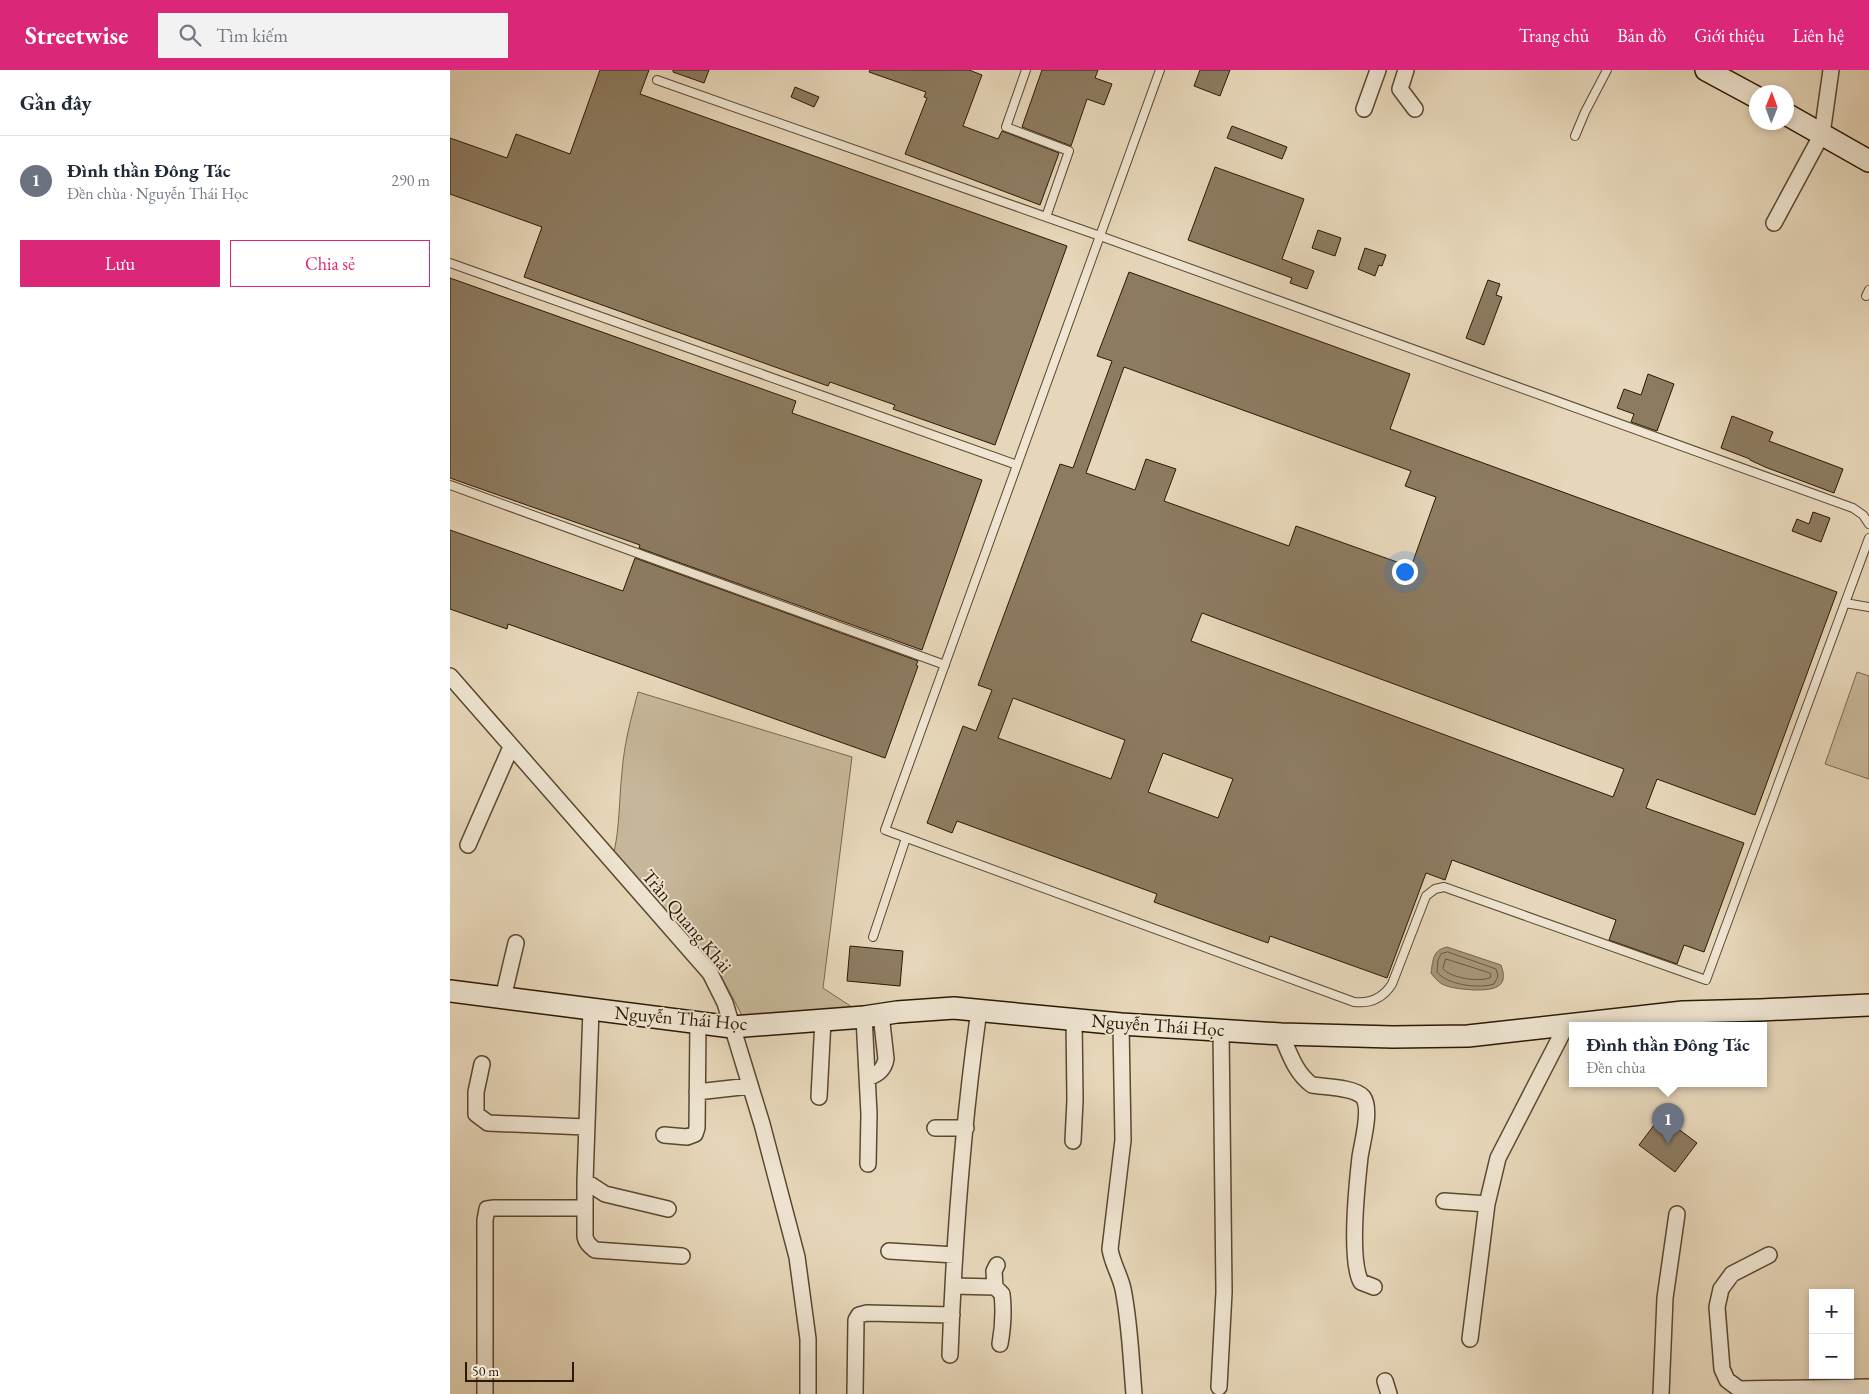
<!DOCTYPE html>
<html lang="vi">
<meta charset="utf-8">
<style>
:root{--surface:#fff;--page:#f2f2f3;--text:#1f2937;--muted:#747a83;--line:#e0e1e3;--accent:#db2777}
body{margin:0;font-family:"EB Garamond",serif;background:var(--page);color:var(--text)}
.controls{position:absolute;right:15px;bottom:15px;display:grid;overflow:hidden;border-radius:0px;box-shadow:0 2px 8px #0003}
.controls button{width:45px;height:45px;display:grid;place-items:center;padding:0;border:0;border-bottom:1px solid var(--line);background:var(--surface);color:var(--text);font:25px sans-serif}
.compass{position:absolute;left:1299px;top:15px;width:45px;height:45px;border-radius:50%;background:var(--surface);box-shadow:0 2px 8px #0003;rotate:1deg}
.scale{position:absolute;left:15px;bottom:12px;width:109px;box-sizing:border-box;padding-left:5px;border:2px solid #2c1800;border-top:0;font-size:14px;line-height:18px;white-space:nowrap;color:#2c1800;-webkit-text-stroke:4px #efe5d2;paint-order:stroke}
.you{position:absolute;left:954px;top:501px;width:18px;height:18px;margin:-12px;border:4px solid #fff;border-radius:50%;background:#1a73e8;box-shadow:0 0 0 8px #1a73e833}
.badge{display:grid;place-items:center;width:32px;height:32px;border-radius:50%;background:var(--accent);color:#fff;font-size:16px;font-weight:700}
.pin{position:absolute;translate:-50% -41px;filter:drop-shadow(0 1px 2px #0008)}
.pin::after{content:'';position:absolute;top:26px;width:18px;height:15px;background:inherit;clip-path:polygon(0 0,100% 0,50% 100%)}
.popup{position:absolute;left:1119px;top:952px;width:198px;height:65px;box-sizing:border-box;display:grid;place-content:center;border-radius:0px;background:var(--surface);filter:drop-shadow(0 1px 4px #0005);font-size:16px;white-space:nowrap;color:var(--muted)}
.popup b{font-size:19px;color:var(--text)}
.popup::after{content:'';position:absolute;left:50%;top:100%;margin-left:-10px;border:10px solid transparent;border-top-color:var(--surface)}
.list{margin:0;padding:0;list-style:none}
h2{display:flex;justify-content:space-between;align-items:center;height:65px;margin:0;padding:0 20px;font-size:21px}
h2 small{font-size:16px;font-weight:400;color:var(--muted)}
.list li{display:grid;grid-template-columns:32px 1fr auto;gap:15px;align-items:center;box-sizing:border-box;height:90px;padding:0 20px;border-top:1px solid var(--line)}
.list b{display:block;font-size:19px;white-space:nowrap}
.list p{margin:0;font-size:16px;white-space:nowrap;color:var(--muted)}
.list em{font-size:16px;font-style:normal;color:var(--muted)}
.actions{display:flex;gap:10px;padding:15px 20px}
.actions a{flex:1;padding:11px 0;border:1px solid var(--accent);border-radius:0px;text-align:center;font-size:18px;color:var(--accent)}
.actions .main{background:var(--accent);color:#fff}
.icon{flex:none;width:28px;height:28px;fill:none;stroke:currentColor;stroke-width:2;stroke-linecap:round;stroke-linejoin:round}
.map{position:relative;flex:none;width:1419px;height:1324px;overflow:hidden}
header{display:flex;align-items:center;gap:30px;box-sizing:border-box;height:70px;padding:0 25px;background:var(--accent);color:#fff}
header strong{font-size:24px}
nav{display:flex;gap:28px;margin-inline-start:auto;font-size:18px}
.search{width:350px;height:45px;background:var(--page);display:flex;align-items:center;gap:12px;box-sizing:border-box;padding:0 18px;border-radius:0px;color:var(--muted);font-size:19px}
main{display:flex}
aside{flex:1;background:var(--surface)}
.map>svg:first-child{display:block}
.green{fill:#c7b79a;stroke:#7a684d}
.water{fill:#a7967b;stroke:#76644a}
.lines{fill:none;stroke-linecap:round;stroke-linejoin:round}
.shore{stroke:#6a573e;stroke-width:1}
.building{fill:#8d7b61;stroke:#2c1800;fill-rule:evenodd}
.lane-casing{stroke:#5b482e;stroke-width:10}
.street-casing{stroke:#5b482e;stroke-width:18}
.secondary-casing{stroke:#2c1800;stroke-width:24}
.lane{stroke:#efe5d2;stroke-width:8}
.street{stroke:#efe5d2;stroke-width:15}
.secondary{stroke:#efe5d2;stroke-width:21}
.labels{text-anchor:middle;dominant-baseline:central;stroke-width:4;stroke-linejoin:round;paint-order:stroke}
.street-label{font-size:19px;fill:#2c1800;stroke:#efe5d2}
</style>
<header>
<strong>Streetwise</strong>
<div class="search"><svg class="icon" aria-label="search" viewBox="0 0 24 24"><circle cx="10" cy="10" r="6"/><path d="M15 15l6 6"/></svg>Tìm kiếm</div>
<nav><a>Trang chủ</a><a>Bản đồ</a><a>Giới thiệu</a><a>Liên hệ</a></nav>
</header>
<main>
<aside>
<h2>Gần đây<small></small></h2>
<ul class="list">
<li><span class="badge" style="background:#6b7280">1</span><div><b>Đình thần Đông Tác</b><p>Đền chùa · Nguyễn Thái Học</p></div><em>290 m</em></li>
</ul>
<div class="actions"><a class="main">Lưu</a><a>Chia sẻ</a></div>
</aside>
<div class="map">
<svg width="1419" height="1324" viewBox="0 0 1419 1324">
<rect width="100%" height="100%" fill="#e7d7ba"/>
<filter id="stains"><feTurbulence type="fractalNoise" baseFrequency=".004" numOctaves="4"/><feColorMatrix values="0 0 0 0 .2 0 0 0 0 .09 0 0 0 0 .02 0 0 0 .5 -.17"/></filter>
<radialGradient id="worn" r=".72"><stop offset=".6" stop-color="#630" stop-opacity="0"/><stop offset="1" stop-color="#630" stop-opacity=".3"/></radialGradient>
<path class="green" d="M1407,602L1419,606V709L1375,694Z
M188,622L402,687L373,918L405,939L295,951L271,906L164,782C170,755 169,729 172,702C174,674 181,649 188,622Z"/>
<path class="water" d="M997,877L1051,895C1060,919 1042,920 1024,920C1014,919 1002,919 992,914C987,911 984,907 981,903C983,889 983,880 997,877Z"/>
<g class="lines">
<path class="shore" d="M998,882L1046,899L1048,906L1044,914C1029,919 997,915 987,902L988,890L991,884Z
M996,889L1040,903L1041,907C1032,913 1000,908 993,899Z"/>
</g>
<path class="building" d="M150,0H199L190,24L617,176L545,375L443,339L445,335L380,312L378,316L74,207L92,157L0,124V68L57,88L66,64L120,84Z
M223,0H259L254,13L223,2Z
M420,0H519L532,5L513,56L548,69L552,61L609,83L590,135L455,84L477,28L474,27L476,22L419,2Z
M592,0H648L645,8L662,14L654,35L637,29L621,76L572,57Z
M750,0H780L770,26L744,16Z
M345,17L369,27L364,37L341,27Z
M782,56L837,77L832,89L777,68Z
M765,97L854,129L832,189L864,201L857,219L840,213L842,208L738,170Z
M868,160L891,168L885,186L862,178Z
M915,178L936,185L932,196L929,195L925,206L908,199Z
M679,202L960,304L940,359L1387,522L1305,745L1207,709L1196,738L1294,773L1254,882L1234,875L1227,894L1159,870L1166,850L1002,790L995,810L976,803L937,908L820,866L818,873L704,832L707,824L507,751L502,763L477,753L513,656L526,661L542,620L528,615L610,394L623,398L662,291L647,286ZM674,297L961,401L955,416L986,427L961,497L846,456L839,476L714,431L726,399L696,389L685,420L636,403ZM752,543L1174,699L1163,727L741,571ZM563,628L675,670L661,709L548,668ZM713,683L783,709L768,748L698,722Z
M0,208L346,331L342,343L532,410L472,580L189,478L190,475L0,408Z
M1038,210L1050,214L1046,225L1052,227L1034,275L1016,268Z
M1198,304L1224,314L1207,361L1181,352L1184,344L1167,338L1174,319L1191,325Z
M1282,346L1323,362L1319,371L1393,399L1384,423L1315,397L1300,390V389L1271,378Z
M1363,442L1380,448L1371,472L1342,461L1347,449L1359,454Z
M0,460L173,521L185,488L468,591L466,595L468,596L435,688L58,554L57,559L0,539Z
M400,876L453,881L450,916L397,911Z
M1211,1046L1247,1073L1225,1102L1189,1075Z"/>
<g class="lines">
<g class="lane-casing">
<path id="lane" d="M576,0L556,57L619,81L596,147
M710,0L435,760L904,932C921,934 933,928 942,914L976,826L985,819L994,817L1256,910L1419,468
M207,10L650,166L1403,438L1413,445L1419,454
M1125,66L1135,42L1157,0
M0,193L567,395
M1416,226L1419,220
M0,415L495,595
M1395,533L1419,537
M423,867L456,768"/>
</g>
<g class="street-casing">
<path id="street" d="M956,0L950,19L965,39
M914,39L928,0
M1324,153L1372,64L1381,0
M0,606L260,903L275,933L312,1054L347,1187L358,1269V1324
M18,775L61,677
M53,928L66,873
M141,939L135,1111L155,1124L218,1139
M414,947L419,1044L418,1094
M671,954L673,1070L660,1179C662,1193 670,1205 673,1219C680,1254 681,1289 684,1324
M831,964C839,982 845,1003 862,1015C875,1017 904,1017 913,1027C922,1039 912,1073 910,1087C907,1114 899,1190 911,1212L924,1217
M32,994L26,1022V1044L38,1053L136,1057
M418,1008C428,1004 434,1000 436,989L431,944
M247,1022L300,1016
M369,1027L373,950
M485,1058H516
M214,1065L237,1067L245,1064L247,1058L248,953
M623,1071L625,1030L624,949
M135,1111V1166C136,1173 140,1176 145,1180L232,1186
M994,1131L1037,1134
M439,1181L505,1185
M1319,1185L1282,1204L1271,1219L1267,1237L1272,1299L1277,1310L1289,1319L1419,1317
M503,1216L545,1217L544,1201L547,1195
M545,1217L552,1224C554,1241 553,1257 550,1274
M1020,1269L1037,1134L1048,1088L1117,954
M500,1285C504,1170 513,1054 529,940
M935,1311L939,1324
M769,1317L774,1222L771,959
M35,1324V1150L37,1139L44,1138H134
M405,1324L406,1250L409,1245L417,1243L502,1245
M1211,1324L1215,1228L1227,1144"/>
</g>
<g class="secondary-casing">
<path id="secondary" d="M1256,0L1306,27
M1336,44L1419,91
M0,921L282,957L414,947L447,942L504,938L671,954L831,964L943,967L1018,966L1233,942L1310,940L1419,935"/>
</g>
<use href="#lane" class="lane"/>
<use href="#street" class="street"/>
<use href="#secondary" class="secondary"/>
</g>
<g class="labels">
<g class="street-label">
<text transform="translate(237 851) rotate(50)">Trần Quang Khải</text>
<text transform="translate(231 948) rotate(5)">Nguyễn Thái Học</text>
<text transform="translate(708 955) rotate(4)">Nguyễn Thái Học</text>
</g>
</g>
<rect width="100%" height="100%" filter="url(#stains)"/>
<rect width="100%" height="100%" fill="url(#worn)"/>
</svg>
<div class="controls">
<button>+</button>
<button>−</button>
</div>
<svg class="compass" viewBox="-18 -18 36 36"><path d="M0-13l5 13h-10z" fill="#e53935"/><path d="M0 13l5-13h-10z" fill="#747a83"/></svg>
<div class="scale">50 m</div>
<div class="you"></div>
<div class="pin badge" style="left:1218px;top:1074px;background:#6b7280">1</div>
<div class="popup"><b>Đình thần Đông Tác</b>Đền chùa</div>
</div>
</main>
